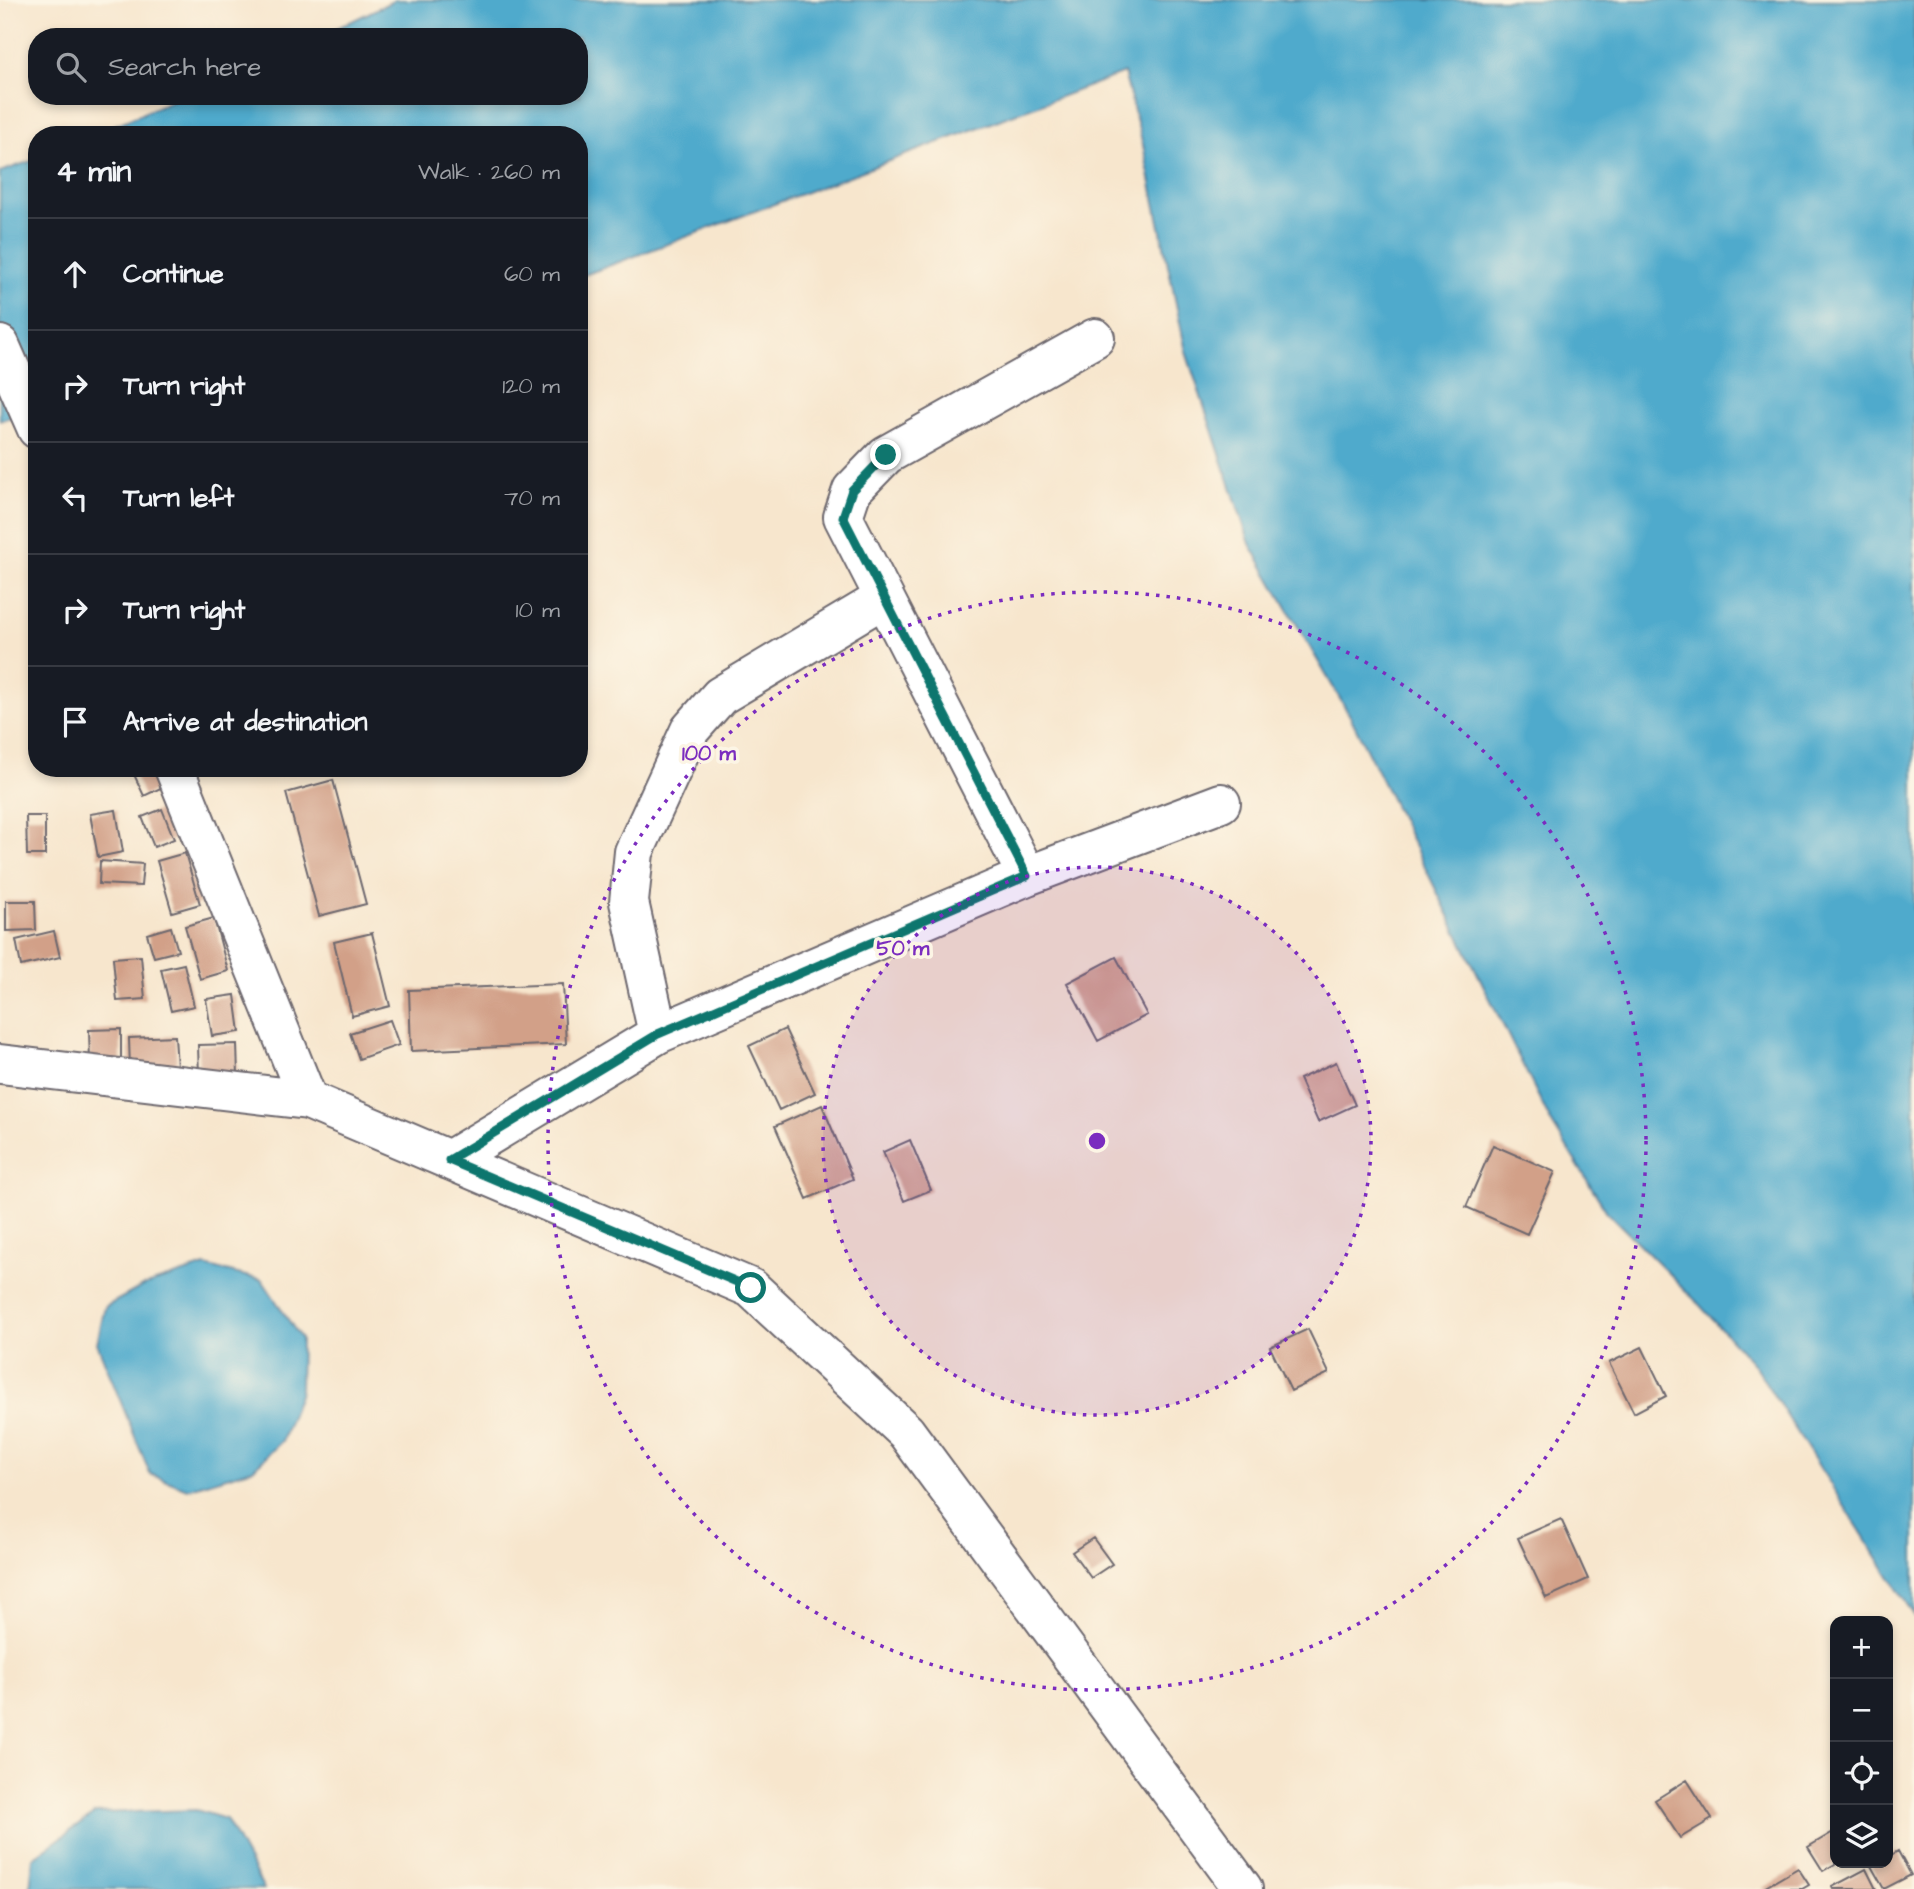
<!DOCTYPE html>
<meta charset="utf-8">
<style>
:root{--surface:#171b24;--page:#20242c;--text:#f1f3f6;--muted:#9ea1a6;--line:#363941}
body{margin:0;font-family:"Architects Daughter",sans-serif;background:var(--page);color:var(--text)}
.controls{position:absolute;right:21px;bottom:21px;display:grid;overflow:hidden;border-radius:14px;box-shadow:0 4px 10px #0003}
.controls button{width:63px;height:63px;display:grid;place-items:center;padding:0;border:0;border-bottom:2px solid var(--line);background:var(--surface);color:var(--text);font:35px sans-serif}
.stop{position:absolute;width:21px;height:21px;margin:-16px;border:5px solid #0f766e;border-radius:50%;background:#fff}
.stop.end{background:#0f766e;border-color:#fff;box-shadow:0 2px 7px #0008}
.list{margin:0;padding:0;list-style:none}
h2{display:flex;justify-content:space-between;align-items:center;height:91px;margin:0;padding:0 28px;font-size:30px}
h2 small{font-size:23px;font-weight:400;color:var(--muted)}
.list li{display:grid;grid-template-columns:46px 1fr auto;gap:21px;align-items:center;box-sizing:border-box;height:112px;padding:0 28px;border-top:2px solid var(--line)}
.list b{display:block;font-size:26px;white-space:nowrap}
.list em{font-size:23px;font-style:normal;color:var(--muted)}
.icon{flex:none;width:38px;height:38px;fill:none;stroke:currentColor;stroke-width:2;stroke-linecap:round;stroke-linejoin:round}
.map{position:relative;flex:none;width:1914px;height:1889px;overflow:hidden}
.search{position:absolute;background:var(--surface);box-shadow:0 4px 10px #0003;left:28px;top:28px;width:560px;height:77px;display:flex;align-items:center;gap:18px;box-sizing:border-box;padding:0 24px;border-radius:28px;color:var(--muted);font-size:26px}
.panel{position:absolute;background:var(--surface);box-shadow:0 4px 10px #0003;left:28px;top:126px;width:560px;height:651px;border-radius:28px}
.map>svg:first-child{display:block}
.water{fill:#4faacc;stroke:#386684;stroke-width:2}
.building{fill:#d2a088}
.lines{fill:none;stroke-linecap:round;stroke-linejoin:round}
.minor-casing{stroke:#6d676e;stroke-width:42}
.minor{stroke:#fff;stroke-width:38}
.route{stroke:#0f766e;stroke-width:9}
.ring{fill:none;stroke:#7b2cbf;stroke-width:3.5;stroke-dasharray:3.5 7}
.centre{fill:#7b2cbf;stroke:#fcf5e5;stroke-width:3.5}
.ring-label{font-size:21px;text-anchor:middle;font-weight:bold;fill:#7b2cbf;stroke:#fcf5e5;stroke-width:7;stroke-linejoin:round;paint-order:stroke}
</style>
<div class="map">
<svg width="1914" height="1889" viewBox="0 0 1914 1889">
<rect width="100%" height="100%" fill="#fcf5e5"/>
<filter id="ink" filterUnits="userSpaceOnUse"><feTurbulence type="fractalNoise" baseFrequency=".0143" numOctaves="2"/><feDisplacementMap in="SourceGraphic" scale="14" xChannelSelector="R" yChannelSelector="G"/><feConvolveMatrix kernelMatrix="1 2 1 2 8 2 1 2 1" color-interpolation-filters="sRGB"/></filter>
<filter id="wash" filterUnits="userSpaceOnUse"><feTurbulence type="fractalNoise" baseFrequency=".00686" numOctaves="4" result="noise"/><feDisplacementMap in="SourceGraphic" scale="28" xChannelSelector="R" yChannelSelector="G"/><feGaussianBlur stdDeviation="1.57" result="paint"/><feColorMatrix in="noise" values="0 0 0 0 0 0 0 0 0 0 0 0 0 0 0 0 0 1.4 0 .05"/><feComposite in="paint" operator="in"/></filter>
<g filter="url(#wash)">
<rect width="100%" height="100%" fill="#f7e6cd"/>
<path class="water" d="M395,0H1914V1615L1755,1366L1696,1301L1607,1212L1551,1122L1350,716L1250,544L1186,352L1143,145L1124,73L579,277V135H93L182,96H579V37H319Z
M37,159V411L0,420V172Z
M205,1266L262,1280L301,1339L300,1392L282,1441L253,1469L187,1489L150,1474L97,1343L105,1307L143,1286Z
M196,1810L226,1819L264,1889H30L33,1858L95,1813Z"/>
<g id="blocks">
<path class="building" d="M131,768H159L167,785L144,796Z
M333,780L366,904L319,916L286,793Z
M162,809L174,839L154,847L142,817Z
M116,810L123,852L98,857L90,814Z
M26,816H45V855H27Z
M185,853L200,904L172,912L157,861Z
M100,861L143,864L141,886L99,884Z
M6,901H35L36,930L6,931Z
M214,918L228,971L200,979L185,926Z
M171,927L178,951L154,957L147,934Z
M54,931L60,957L21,966L16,940Z
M372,933L390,1006L352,1016L334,942Z
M141,956L145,999L117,1001L113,958Z
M1116,957L1147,1015L1098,1041L1067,983Z
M184,964L194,1006L171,1011L161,969Z
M563,984L566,1044L411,1051L409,990Z
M235,995L240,1032L212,1036L206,999Z
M390,1020L399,1045L359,1059L350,1033Z
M121,1029V1060L90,1062L89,1030Z
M785,1029L815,1093L779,1110L749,1046Z
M175,1036L177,1067L130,1069L129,1038Z
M237,1044L238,1076L199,1077L198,1045Z
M1336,1062L1355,1105L1318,1122L1299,1079Z
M822,1105L853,1179L807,1199L775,1126Z
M910,1140L931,1190L904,1201L883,1152Z
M1493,1145L1555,1172L1527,1234L1466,1207Z
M1308,1329L1329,1373L1291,1391L1270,1347Z
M1642,1347L1666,1396L1634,1413L1609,1363Z
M1561,1519L1588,1579L1546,1598L1518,1538Z
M1093,1538L1112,1564L1091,1578L1072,1552Z
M1687,1780L1712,1819L1680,1838L1655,1800Z
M1835,1831V1864L1823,1871L1808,1847Z
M1898,1851L1911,1875L1884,1889L1871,1866L1877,1863H1888V1857Z
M1798,1868L1809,1885L1802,1889H1762Z
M1866,1869L1876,1889H1833L1832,1887Z"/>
</g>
</g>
<g filter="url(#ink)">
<use href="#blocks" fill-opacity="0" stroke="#6d676e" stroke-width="2"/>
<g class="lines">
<g class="minor-casing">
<path id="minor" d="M0,345L37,429
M174,768L308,1100
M1027,876L843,517L852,490L886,455L1095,338
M658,1034L629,902L634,852L690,730L720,696L884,598
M0,1064L308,1100L751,1288L906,1432L1243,1889
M449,1160L658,1034L1027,876L1221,803"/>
</g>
<use href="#minor" class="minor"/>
</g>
</g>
<g class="lines" filter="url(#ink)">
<path class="route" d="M751,1288L449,1160L658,1034L1027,876L843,517L852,490L886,455"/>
</g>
<circle cx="1097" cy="1141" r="274" fill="#7b2cbf" fill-opacity=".12"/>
<g class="ring">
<circle cx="1097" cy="1141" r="274"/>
<circle cx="1097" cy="1141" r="549"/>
</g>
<circle cx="1097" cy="1141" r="10" class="centre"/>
<g class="ring-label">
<text x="709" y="760">100 m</text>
<text x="903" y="955">50 m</text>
</g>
</svg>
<div class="controls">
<button>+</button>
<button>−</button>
<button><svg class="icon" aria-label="locate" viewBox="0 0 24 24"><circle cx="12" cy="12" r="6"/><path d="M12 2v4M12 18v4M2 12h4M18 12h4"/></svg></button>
<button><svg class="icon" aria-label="layers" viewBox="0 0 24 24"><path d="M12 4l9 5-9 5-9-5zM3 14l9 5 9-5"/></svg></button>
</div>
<div class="stop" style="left:751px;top:1288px"></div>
<div class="stop end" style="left:886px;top:455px"></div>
<div class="search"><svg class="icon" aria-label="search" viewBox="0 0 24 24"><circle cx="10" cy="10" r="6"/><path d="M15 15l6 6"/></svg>Search here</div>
<section class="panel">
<h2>4 min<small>Walk · 260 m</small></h2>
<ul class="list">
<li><svg class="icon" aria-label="ahead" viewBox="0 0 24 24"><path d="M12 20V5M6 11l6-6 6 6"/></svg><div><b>Continue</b></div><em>60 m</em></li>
<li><svg class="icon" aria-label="right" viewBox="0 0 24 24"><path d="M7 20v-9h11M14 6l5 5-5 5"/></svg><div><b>Turn right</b></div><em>120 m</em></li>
<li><svg class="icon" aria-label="left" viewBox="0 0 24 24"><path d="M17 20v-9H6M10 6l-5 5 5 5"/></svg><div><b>Turn left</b></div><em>70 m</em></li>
<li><svg class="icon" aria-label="right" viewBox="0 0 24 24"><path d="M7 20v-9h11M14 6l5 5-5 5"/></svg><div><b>Turn right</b></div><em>10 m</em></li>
<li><svg class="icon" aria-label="arrive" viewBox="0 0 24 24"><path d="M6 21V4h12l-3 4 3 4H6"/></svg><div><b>Arrive at destination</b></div></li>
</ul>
</section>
</div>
